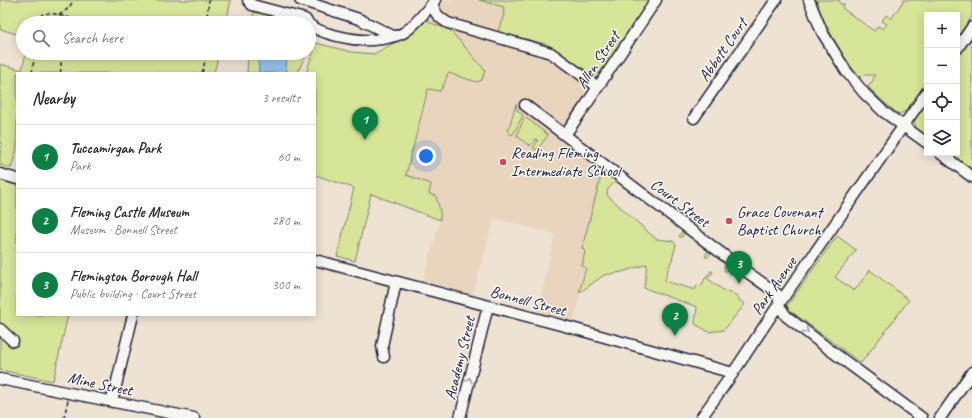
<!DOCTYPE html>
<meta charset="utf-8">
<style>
:root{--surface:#fff;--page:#f2f2f3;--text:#2b2b33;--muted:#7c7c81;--line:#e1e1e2;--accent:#0b8043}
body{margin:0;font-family:Caveat,sans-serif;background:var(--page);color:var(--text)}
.controls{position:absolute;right:12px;top:12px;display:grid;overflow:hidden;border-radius:0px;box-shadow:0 2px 10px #0003}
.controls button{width:36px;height:36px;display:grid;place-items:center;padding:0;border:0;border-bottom:1px solid var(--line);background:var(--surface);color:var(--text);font:20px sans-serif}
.you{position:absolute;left:426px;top:156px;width:14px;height:14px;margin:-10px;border:3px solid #fff;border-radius:50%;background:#1a73e8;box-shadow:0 0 0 6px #1a73e833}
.badge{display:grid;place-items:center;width:26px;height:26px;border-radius:50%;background:var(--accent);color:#fff;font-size:13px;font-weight:700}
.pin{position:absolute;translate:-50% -33px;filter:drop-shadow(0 1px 2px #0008)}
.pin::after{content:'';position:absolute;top:21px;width:14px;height:12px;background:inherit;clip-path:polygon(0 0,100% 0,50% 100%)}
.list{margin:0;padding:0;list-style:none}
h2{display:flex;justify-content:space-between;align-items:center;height:52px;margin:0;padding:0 16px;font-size:17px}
h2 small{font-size:13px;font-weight:400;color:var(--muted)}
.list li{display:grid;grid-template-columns:26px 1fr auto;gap:12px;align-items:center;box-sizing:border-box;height:64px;padding:0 16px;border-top:1px solid var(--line)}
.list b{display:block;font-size:15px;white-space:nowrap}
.list p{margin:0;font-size:13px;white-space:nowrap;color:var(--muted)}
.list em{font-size:13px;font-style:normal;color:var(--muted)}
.icon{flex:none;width:22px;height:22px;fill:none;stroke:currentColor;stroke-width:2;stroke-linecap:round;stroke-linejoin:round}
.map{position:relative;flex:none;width:972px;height:418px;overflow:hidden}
.search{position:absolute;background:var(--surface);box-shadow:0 2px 10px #0003;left:16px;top:16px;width:300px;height:44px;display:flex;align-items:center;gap:10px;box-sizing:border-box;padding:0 14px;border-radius:22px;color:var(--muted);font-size:15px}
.panel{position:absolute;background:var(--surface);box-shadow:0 2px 10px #0003;left:16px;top:72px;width:300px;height:244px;border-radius:0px}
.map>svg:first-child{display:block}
.built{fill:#e9d4be}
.green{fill:#d6e598;stroke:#7c846a}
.water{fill:#91c3ee;stroke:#6583a6}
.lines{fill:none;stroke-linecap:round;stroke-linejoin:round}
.minor-casing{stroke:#22223b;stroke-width:13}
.path{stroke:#22223b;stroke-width:1.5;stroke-dasharray:4 3;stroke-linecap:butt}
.minor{stroke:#f6f6f2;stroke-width:10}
.oneway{stroke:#9797a0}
.poi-dot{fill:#d1495b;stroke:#f6f6f2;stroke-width:1.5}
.labels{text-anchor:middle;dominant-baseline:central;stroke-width:3;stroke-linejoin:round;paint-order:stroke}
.street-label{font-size:16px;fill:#22223b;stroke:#f6f6f2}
.poi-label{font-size:16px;fill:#22223b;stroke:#f6f6f2;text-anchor:start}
</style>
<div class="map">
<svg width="972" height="418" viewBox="0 0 972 418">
<rect width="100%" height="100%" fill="#eee2d3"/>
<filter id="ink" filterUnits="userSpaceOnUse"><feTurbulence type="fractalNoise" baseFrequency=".025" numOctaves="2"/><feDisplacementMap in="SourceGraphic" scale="8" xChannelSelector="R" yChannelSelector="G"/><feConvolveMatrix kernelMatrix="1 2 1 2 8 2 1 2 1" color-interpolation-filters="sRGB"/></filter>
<g filter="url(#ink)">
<path class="built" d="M439,0H649L559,134L612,170L586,268L572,328L536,319L555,234L494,218L473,295L423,281L440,220V211L436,196L429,194L406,175L429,89L444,84L448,73L477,82L450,30L431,23L425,18Z"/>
<path class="green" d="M0,0H231L226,23H23V36L0,29Z
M479,0H649L600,73L592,75L554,48L546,44L498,32L501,22L502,21L504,13L503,11L504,7Z
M816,0H839L840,4H845L842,8L874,31L878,26L883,29L887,24L882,21L886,15L891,19L904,0H972V16L957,38V15H927V81L907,110L900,114L897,113L886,104L868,87L872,82L875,75H863L860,78C840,53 827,30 816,0Z
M255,9L294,23H251Z
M425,18L431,23L450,30L485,70L482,80L477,82L448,73L444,84L440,91L428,89L406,175L431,184L429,194L436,196L440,211V220L371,194L355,261L337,256L354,188L315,175V73H306L316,43L352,52L374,54L401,39Z
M972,37V170L949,153H957V58Z
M26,53H219L214,73H17V149L11,168L0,165V154L2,144H0V64L22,70Z
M248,53H306V55L297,73H247Z
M927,102V136L916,128L914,121Z
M516,104L517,110L523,115L514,133L512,135L510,134L508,131Z
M525,117L548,135L537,150L533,148L538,140L536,139L530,146L517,136L519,130Z
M606,167L620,177L608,189L607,195L656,239L673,241L676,245L672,260L668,269L665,281L695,290L697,285L701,286L706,277L711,271H712L713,273L707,278L727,293L729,291L739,297L738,299L745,304L724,330L709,332L695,324L697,307L644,288L647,264L622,272L604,275L579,293L586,268L582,266L585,251L582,248L600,180Z
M0,180L17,185V315H68L53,381L0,370Z
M683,230L731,266L727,271H725L724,270L725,264L711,253L707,258L705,256L708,251L684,233L682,237H680L679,236Z
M837,236L856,250L835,277L854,291L870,270L909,300L861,363L788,309L787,306Z"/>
<path class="water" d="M271,53H286L287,73H259L258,59L271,58Z"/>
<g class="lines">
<g class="minor-casing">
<path id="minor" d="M248,0L252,5L305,19L308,23
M300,0L359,19L393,36
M809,0L822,32L846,71L864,93L884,112L927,143
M433,3C433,13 440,18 448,23L551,53L598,87
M309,24C319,34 356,41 370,40C378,40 396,37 403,33C414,27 427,10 435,0
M957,49L972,27
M525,105L737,265L775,292L778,295L780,307L786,316L826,347L922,418
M694,118L776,0
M565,135L586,105L656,0
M940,153L972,177
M0,174L17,179
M315,260L572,328L733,373
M0,329L13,341
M384,357L382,346L396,282
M0,379L194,418
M112,402L133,315
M460,418L488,306
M701,418L733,373L779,304L927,92
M940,418L972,372"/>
</g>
<path class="path" d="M59,15C66,11 70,8 73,0
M70,18L71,23
M37,23L38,20L43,14L51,13L78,20L99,23
M204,23L207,16L209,0
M32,73L35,53
M60,73L61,69V53
M202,73L206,57L205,53
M64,418L68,400"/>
<use href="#minor" class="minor"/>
</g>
<defs><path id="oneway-chevron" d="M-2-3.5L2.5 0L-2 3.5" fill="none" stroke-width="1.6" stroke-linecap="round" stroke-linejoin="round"/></defs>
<g class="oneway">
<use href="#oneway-chevron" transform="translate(806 331) rotate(38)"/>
<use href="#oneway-chevron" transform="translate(469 380) rotate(-76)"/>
</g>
</g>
<g class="poi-dot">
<circle cx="503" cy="162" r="4"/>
<circle cx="729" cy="221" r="4"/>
</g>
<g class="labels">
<g class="street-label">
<text transform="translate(723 50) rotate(-55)">Abbott Court</text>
<text transform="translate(598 60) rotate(-56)">Allen Street</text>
<text transform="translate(680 203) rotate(37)">Court Street</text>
<text transform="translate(774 286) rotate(-55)">Park Avenue</text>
<text transform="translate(528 301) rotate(15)">Bonnell Street</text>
<text transform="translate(460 358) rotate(-76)">Academy Street</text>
<text transform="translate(100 384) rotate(12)">Mine Street</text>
</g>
<g class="poi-label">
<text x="511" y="153">Reading Fleming<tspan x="511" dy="18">Intermediate School</tspan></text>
<text x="737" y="212">Grace Covenant<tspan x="737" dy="18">Baptist Church</tspan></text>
</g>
</g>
</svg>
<div class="controls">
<button>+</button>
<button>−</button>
<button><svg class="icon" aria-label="locate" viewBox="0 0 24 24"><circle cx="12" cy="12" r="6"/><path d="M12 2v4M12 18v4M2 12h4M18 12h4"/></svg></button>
<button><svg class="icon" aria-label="layers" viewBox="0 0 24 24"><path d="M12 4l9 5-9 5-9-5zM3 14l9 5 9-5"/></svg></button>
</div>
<div class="you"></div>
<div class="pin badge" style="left:365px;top:140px">1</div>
<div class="pin badge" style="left:675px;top:336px">2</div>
<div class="pin badge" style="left:739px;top:284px">3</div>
<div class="search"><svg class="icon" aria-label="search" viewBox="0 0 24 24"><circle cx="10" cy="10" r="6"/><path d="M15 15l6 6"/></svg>Search here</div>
<section class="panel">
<h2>Nearby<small>3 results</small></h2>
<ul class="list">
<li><span class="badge">1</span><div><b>Tuccamirgan Park</b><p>Park</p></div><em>60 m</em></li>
<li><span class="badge">2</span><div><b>Fleming Castle Museum</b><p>Museum · Bonnell Street</p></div><em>280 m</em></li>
<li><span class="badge">3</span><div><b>Flemington Borough Hall</b><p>Public building · Court Street</p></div><em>300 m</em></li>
</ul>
</section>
</div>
